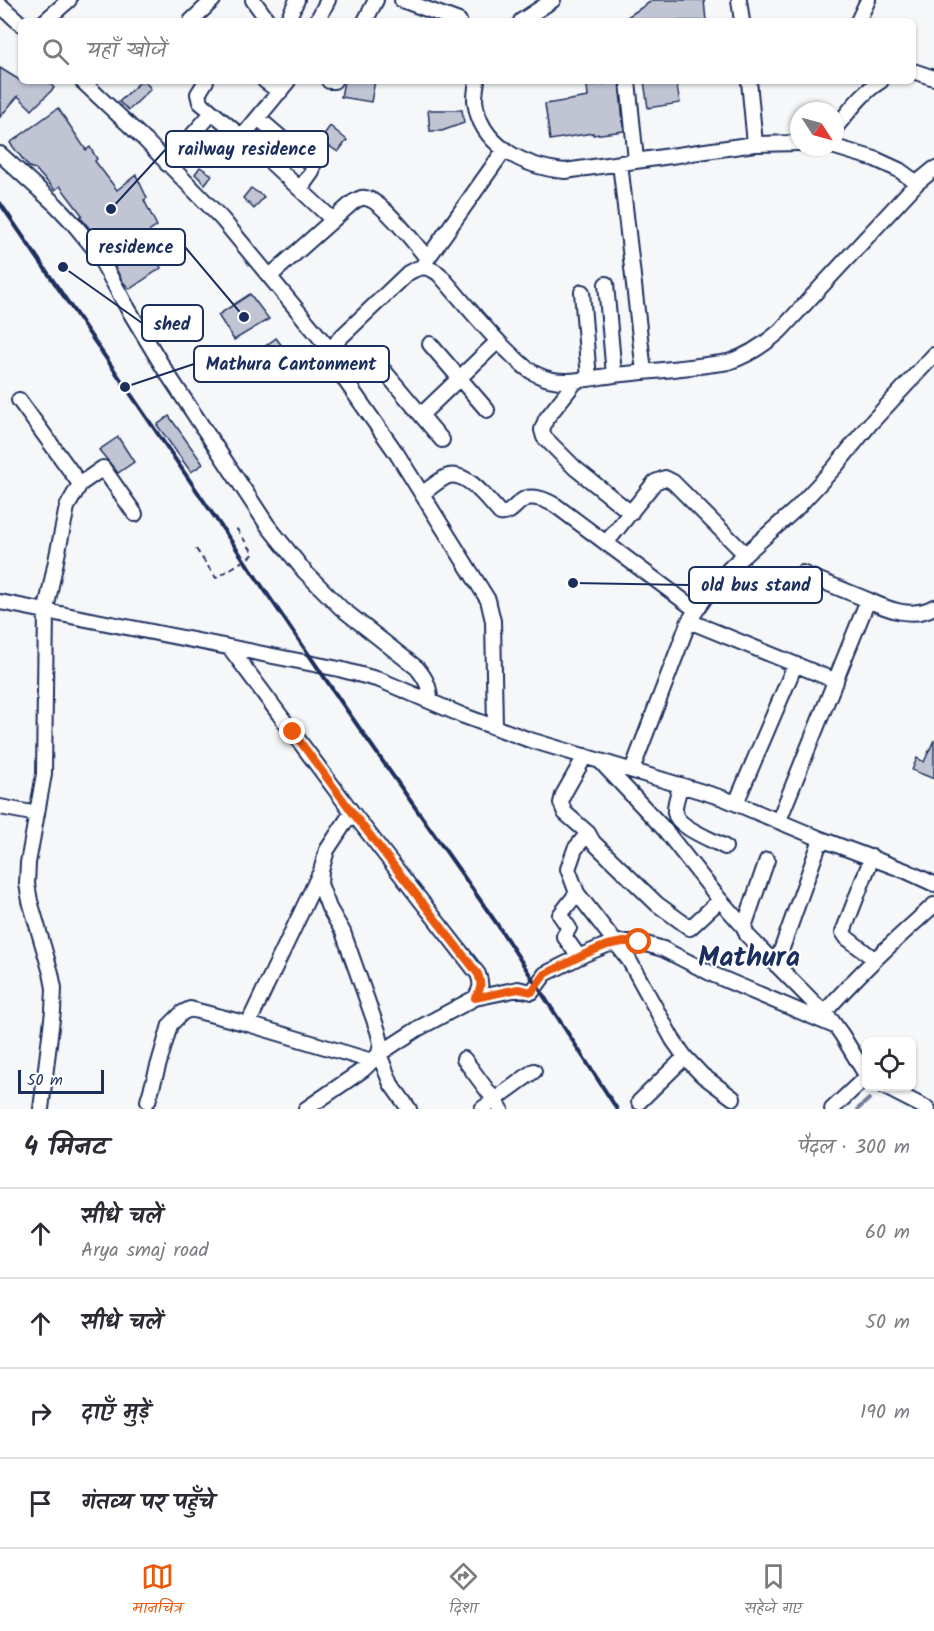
<!DOCTYPE html>
<html lang="hi">
<meta charset="utf-8">
<style>
:root{--surface:#fff;--page:#f2f2f3;--text:#2b2b33;--muted:#7c7c81;--line:#e1e1e2;--accent:#ea580c}
body{margin:0;font-family:Kalam,"Playpen Sans Deva",sans-serif;background:var(--page);color:var(--text)}
.controls{position:absolute;right:18px;bottom:18px;display:grid;overflow:hidden;border-radius:9px;box-shadow:0 2px 4px #0004}
.controls button{width:54px;height:54px;display:grid;place-items:center;padding:0;border:0;border-bottom:2px solid var(--line);background:var(--surface);color:var(--text);font:30px sans-serif}
.compass{position:absolute;left:790px;top:102px;width:54px;height:54px;border-radius:50%;background:var(--surface);box-shadow:0 2px 4px #0004;rotate:126deg}
.scale{position:absolute;left:18px;bottom:15px;width:86px;box-sizing:border-box;padding-left:6px;border:3px solid #1b2f5e;border-top:0;font-size:16px;line-height:21px;white-space:nowrap;color:#1b2f5e;-webkit-text-stroke:4px #fff;paint-order:stroke}
.stop{position:absolute;width:18px;height:18px;margin:-14px;border:4px solid #ea580c;border-radius:50%;background:#fff}
.stop.end{background:#ea580c;border-color:#fff;box-shadow:0 2px 6px #0008}
.list{margin:0;padding:0;list-style:none}
h2{display:flex;justify-content:space-between;align-items:center;height:78px;margin:0;padding:0 24px;font-size:26px}
h2 small{font-size:20px;font-weight:400;color:var(--muted)}
.list li{display:grid;grid-template-columns:39px 1fr auto;gap:18px;align-items:center;box-sizing:border-box;height:90px;padding:0 24px;border-top:2px solid var(--line)}
.list b{display:block;font-size:22px;white-space:nowrap}
.list p{margin:0;font-size:20px;white-space:nowrap;color:var(--muted)}
.list em{font-size:20px;font-style:normal;color:var(--muted)}
.icon{flex:none;width:33px;height:33px;fill:none;stroke:currentColor;stroke-width:2;stroke-linecap:round;stroke-linejoin:round}
.map{position:relative;flex:none;width:934px;height:1109px;overflow:hidden}
.search{position:absolute;background:var(--surface);box-shadow:0 2px 4px #0004;left:18px;right:18px;top:18px;height:66px;display:flex;align-items:center;gap:15px;box-sizing:border-box;padding:0 21px;border-radius:9px;color:var(--muted);font-size:22px}
.sheet{height:438px;background:var(--surface)}
nav{display:flex;justify-content:space-around;align-items:center;box-sizing:border-box;height:84px;border-top:2px solid var(--line);background:var(--surface);font-size:16px;color:var(--muted)}
nav a{display:grid;justify-items:center;gap:3px}
nav .on{color:var(--accent)}
.map>svg:first-child{display:block}
.lines{fill:none;stroke-linecap:round;stroke-linejoin:round}
.stream{stroke:#707c99;stroke-width:4}
.building{fill:#c0c4d3;stroke:#1b2f5e;stroke-width:1.5}
.minor-casing{stroke:#1b2f5e;stroke-width:18}
.minor{stroke:#fff;stroke-width:14}
.rail{stroke:#1b2f5e;stroke-width:4}
.path-bridge{stroke:#1b2f5e;stroke-width:2;stroke-dasharray:6 4.5;stroke-linecap:butt}
.route{stroke:#ea580c;stroke-width:8}
.labels{text-anchor:middle;dominant-baseline:central;stroke-width:4.5;stroke-linejoin:round;paint-order:stroke}
.town-label{font-size:28px;font-weight:bold;fill:#1b2f5e;stroke:#fff}
.leader{fill:none;stroke:#1b2f5e;stroke-width:2}
.callout-dot{fill:#1b2f5e;stroke:#fff;stroke-width:2}
.callout{fill:#fff;stroke:#1b2f5e;stroke-width:2}
.callout-label{font-size:18px;text-anchor:middle;font-weight:bold;fill:#1b2f5e}
</style>
<div class="map">
<svg width="934" height="1109" viewBox="0 0 934 1109">
<rect width="100%" height="100%" fill="#f6f7f9"/>
<filter id="ink" filterUnits="userSpaceOnUse"><feTurbulence type="fractalNoise" baseFrequency=".0167" numOctaves="2"/><feDisplacementMap in="SourceGraphic" scale="12" xChannelSelector="R" yChannelSelector="G"/><feConvolveMatrix kernelMatrix="1 2 1 2 8 2 1 2 1" color-interpolation-filters="sRGB"/></filter>
<g filter="url(#ink)">
<g class="lines">
<path class="stream" d="M858,1109L869,1099"/>
</g>
<path class="building" d="M653,0H704L706,21H621Z
M0,68L21,81H48L54,88L32,110L18,96L0,117Z
M141,81H145L151,89L129,110L119,102Z
M344,81H375L371,102L341,97Z
M644,81H676L680,103L648,108Z
M619,82L624,131L593,135V133L550,140L545,104L588,97L587,86Z
M58,108L86,150L90,147L97,159L95,161L117,190L136,175L147,198L144,200L157,226L146,234L161,268L130,289L123,282L103,245L80,217L82,215L60,186L55,190L35,169L29,167L10,143Z
M428,110H462L464,123L442,131H430Z
M330,126L347,140L338,152L320,140Z
M200,167L212,175L205,184L195,174Z
M251,188L264,197L254,209L243,198Z
M250,294L269,319L234,340L218,315Z
M276,338L286,351L263,366L256,353Z
M169,416L203,464L191,472L157,425Z
M118,437L134,462L118,473L99,450Z
M934,740V779L912,770L917,758L924,762Z"/>
<g class="lines">
<g class="minor-casing">
<path id="minor" d="M253,0L268,21
M402,0L459,21
M739,0L742,21
M0,5L21,24
M45,21L69,0
M191,21L213,0
M287,21L297,0
M317,21L328,0
M365,21L376,0
M521,21L553,0
M858,21L868,0
M913,71L934,78
M82,81L145,140L222,219L331,351
M206,81L198,94L200,102L262,154L333,220
M265,81L280,92
M329,81H334
M477,81C476,87 475,94 475,100C479,145 524,167 565,171L755,144L799,143
M628,81L636,160
M749,81L755,144
M258,118L313,165L312,172L300,189
M835,128C849,112 862,92 881,81
M242,137L288,81
M835,147L875,159L899,170L917,183
M0,154L56,205L73,223L96,251L127,307L163,367L268,526L305,572L341,608L417,668C426,679 430,687 430,701
M620,163L644,372
M167,164L212,113
M423,265L505,149
M270,276L352,203C357,200 361,197 365,198C381,199 416,245 427,258
M606,284L614,375
M582,292L589,379
M430,344L487,410
M380,366L442,440
M576,381L546,419L542,430L544,437L575,468L631,513
M19,400L80,484
M421,415L498,341
M422,494C430,488 438,481 446,477C465,468 489,501 500,513C519,516 516,483 555,505L696,610
M606,543L655,482L665,478L673,482L745,554
M802,573L868,600
M0,602L339,669L380,680L464,716L527,739L723,798L821,839L906,871L934,884
M689,621L836,681
M230,648L352,812L478,974C482,984 481,989 475,998L419,1028L379,1054L364,1069L306,1109
M495,727L493,621L488,600L397,454L333,363L331,351L339,339L408,273C420,266 427,265 439,274C463,301 486,331 513,356C520,363 528,371 538,375C561,387 589,378 614,375C652,371 690,368 728,362C748,356 764,345 780,331L917,183L934,169
M585,756L563,795L561,803L565,813L588,833L593,842L657,904L690,928L720,900
M601,762L664,829L720,900L744,927L747,935L832,1021L842,1035L866,1075
M632,770L689,621L704,599L713,586L732,566L796,509L835,467L869,425L934,355
M681,785C678,794 674,804 675,813C677,827 713,840 725,847
M736,803L795,665
M0,807L37,814
M352,812L327,850L321,871L320,884L329,908L343,932L378,1031L381,1043L379,1054L391,1084L409,1109
M779,820L868,600C889,610 912,619 934,607
M588,833L575,849L568,869L577,893L629,960L673,1040L685,1057L702,1075L733,1098
M872,857L843,932L847,938L874,959
M577,893L560,915L569,928L564,936L579,957
M744,927L767,860
M776,965L821,839
M475,998L518,989L532,992L545,974L585,954L607,945L623,942H639L663,949L714,975L832,1025
M824,1013C858,974 895,940 934,905
M248,1024L319,875
M464,1059L501,1109
M883,1086L928,1109
M148,1101L170,1025L182,1013L190,1009L248,1024L372,1061
M639,1102L685,1057
M41,1109L53,1011L54,988L51,973L30,901L27,884L28,863L44,774L46,610L67,507L80,484L103,468L135,514
M482,1109L534,1071
M832,1109L866,1077"/>
</g>
<use href="#minor" class="minor"/>
<path class="rail" d="M0,203L346,709L497,924L617,1109"/>
<path class="path-bridge" d="M196,549L216,578L254,554L234,525"/>
</g>
</g>
<g class="lines" filter="url(#ink)">
<path class="route" d="M293,732L352,812L478,974C482,984 481,989 475,998L518,989L532,992L545,974L585,954L607,945L623,942H639"/>
</g>
<g class="labels">
<g class="town-label">
<text x="749" y="958">Mathura</text>
</g>
</g>
<path class="leader" d="M111 209L166 149M244 317L185 247M63 267L142 323M125 387L194 364M573 583L689 585"/>
<g class="callout-dot">
<circle cx="111" cy="209" r="6"/>
<circle cx="244" cy="317" r="6"/>
<circle cx="63" cy="267" r="6"/>
<circle cx="125" cy="387" r="6"/>
<circle cx="573" cy="583" r="6"/>
</g>
<g class="callout">
<rect x="166" y="131" width="162" height="36" rx="6"/>
<rect x="87" y="229" width="98" height="36" rx="6"/>
<rect x="142" y="305" width="61" height="36" rx="6"/>
<rect x="194" y="346" width="195" height="36" rx="6"/>
<rect x="689" y="567" width="133" height="36" rx="6"/>
</g>
<g class="callout-label">
<text x="247" y="155">railway residence</text>
<text x="136" y="253">residence</text>
<text x="172" y="330">shed</text>
<text x="291" y="370">Mathura Cantonment</text>
<text x="756" y="591">old bus stand</text>
</g>
</svg>
<div class="controls">
<button><svg class="icon" aria-label="locate" viewBox="0 0 24 24"><circle cx="12" cy="12" r="6"/><path d="M12 2v4M12 18v4M2 12h4M18 12h4"/></svg></button>
</div>
<svg class="compass" viewBox="-18 -18 36 36"><path d="M0-13l5 13h-10z" fill="#e53935"/><path d="M0 13l5-13h-10z" fill="#7c7c81"/></svg>
<div class="scale">50 m</div>
<div class="stop" style="left:639px;top:942px"></div>
<div class="stop end" style="left:293px;top:732px"></div>
<div class="search"><svg class="icon" aria-label="search" viewBox="0 0 24 24"><circle cx="10" cy="10" r="6"/><path d="M15 15l6 6"/></svg>यहाँ खोजें</div>
</div>
<section class="sheet">
<h2>4 मिनट<small>पैदल · 300 m</small></h2>
<ul class="list">
<li><svg class="icon" aria-label="ahead" viewBox="0 0 24 24"><path d="M12 20V5M6 11l6-6 6 6"/></svg><div><b>सीधे चलें</b><p>Arya smaj road</p></div><em>60 m</em></li>
<li><svg class="icon" aria-label="ahead" viewBox="0 0 24 24"><path d="M12 20V5M6 11l6-6 6 6"/></svg><div><b>सीधे चलें</b></div><em>50 m</em></li>
<li><svg class="icon" aria-label="right" viewBox="0 0 24 24"><path d="M7 20v-9h11M14 6l5 5-5 5"/></svg><div><b>दाएँ मुड़ें</b></div><em>190 m</em></li>
<li><svg class="icon" aria-label="arrive" viewBox="0 0 24 24"><path d="M6 21V4h12l-3 4 3 4H6"/></svg><div><b>गंतव्य पर पहुँचे</b></div></li>
</ul>
</section>
<nav>
<a class="on"><svg class="icon" aria-label="map" viewBox="0 0 24 24"><path d="M3 6l6-2 6 2 6-2v14l-6 2-6-2-6 2zM9 4v14M15 6v14"/></svg>मानचित्र</a>
<a><svg class="icon" aria-label="directions" viewBox="0 0 24 24"><path d="M12 3l9 9-9 9-9-9zM9 14v-3h6M13 9l2 2-2 2"/></svg>दिशा</a>
<a><svg class="icon" aria-label="saved" viewBox="0 0 24 24"><path d="M7 4h10v16l-5-4-5 4z"/></svg>सहेजे गए</a>
</nav>
